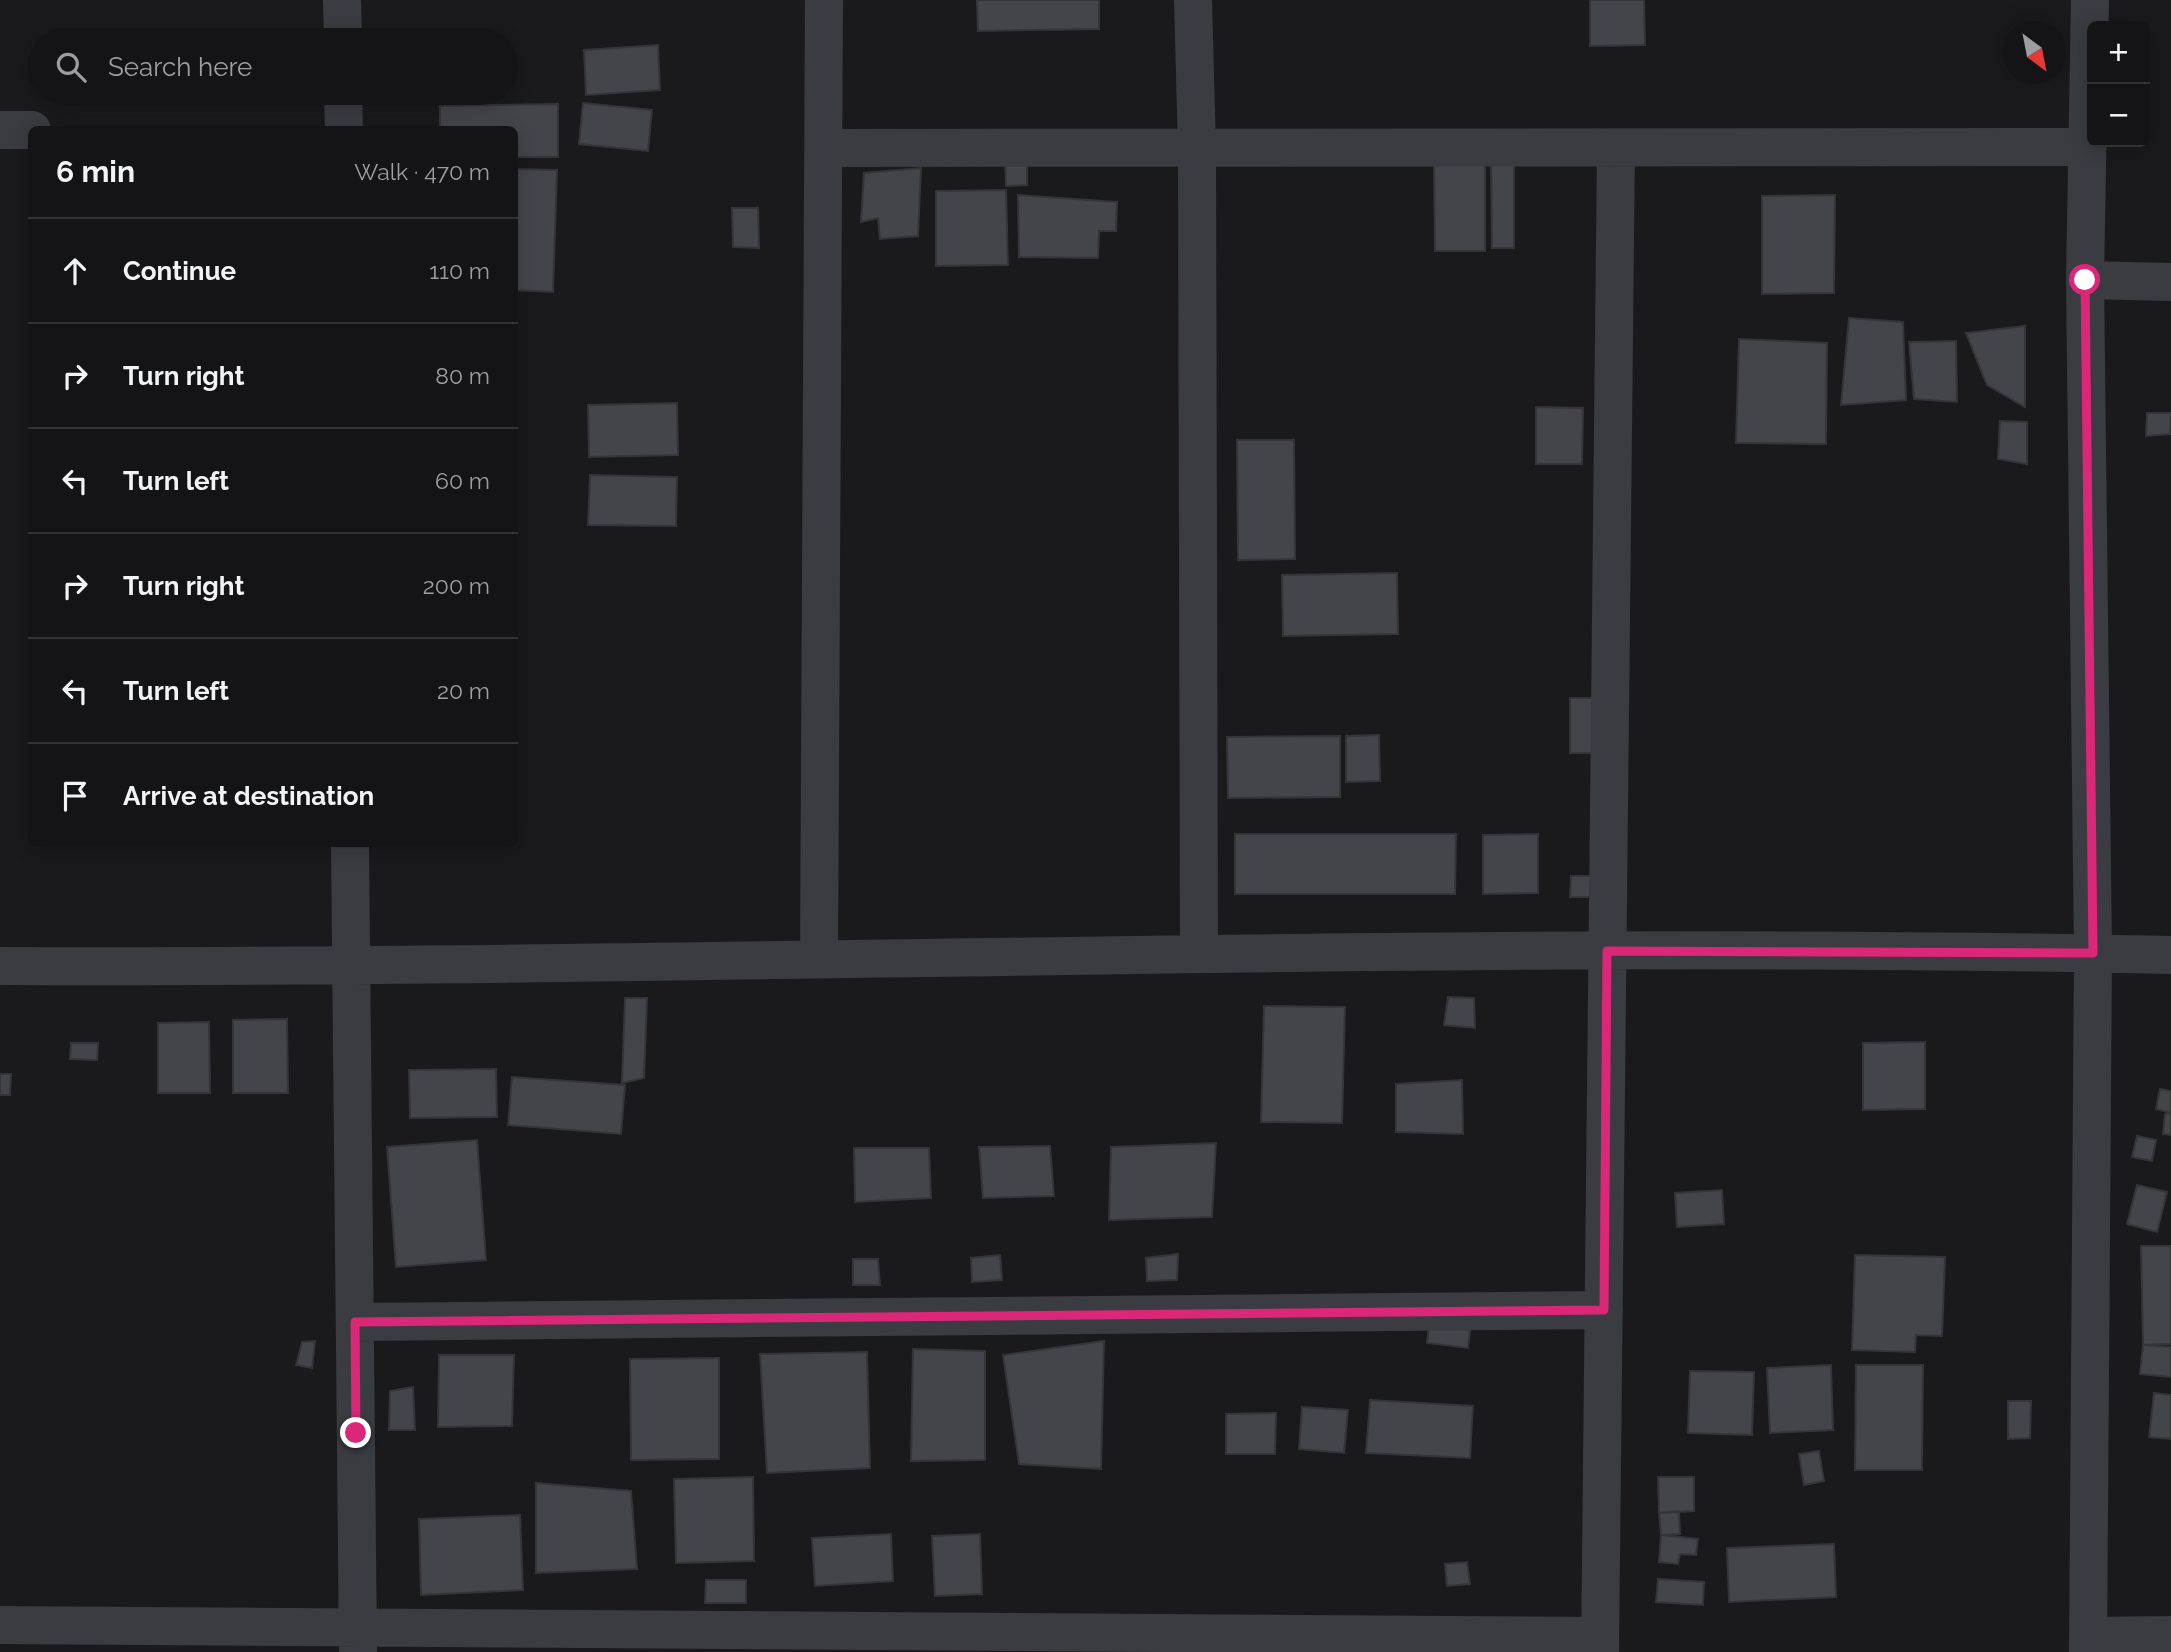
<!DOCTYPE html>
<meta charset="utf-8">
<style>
:root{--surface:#141416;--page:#212123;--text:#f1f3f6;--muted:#9d9ea1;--line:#333335}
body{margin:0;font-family:Raleway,sans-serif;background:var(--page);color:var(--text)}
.controls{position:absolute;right:21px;top:21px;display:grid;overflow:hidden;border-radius:10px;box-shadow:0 4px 18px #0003}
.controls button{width:63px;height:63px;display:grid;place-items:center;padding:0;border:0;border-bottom:2px solid var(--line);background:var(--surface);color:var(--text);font:35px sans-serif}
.compass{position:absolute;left:2003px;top:21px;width:63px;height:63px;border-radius:50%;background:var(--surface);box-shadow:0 4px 18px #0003;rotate:148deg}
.stop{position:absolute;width:21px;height:21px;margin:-16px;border:5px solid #db2777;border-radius:50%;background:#fff}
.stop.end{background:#db2777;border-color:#fff;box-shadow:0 2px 7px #0008}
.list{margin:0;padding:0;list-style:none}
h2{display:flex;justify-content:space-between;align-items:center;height:91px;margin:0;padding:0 28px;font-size:30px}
h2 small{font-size:23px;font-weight:400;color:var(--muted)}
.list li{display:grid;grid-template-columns:46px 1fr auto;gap:21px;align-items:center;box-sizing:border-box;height:105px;padding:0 28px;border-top:2px solid var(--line)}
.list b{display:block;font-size:26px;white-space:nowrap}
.list em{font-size:23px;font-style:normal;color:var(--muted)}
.icon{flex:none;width:38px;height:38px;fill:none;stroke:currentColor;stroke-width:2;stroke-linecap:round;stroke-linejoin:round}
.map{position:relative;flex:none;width:2171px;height:1652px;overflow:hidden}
.search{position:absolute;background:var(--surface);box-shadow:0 4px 18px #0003;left:28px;top:28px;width:490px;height:77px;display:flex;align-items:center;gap:18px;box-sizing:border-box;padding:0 24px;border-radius:38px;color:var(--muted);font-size:26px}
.panel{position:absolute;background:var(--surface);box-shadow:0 4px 18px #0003;left:28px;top:126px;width:490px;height:721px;border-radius:10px}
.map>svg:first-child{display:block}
.building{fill:#44454a;stroke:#343439;stroke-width:2}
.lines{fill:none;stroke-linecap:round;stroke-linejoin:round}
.minor{stroke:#3b3c42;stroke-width:38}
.route{stroke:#db2777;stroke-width:9}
</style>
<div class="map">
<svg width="2171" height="1652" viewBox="0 0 2171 1652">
<rect width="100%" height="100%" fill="#1a1a1d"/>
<path class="building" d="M977,0H1099V29L978,31Z
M1590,0H1644L1645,45L1590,46Z
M658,45L660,90L586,95L584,50Z
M583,103L652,110L648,151L579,144Z
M558,104V157H514V130H440V106Z
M1491,158H1514V248H1492Z
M1485,160V251H1435L1434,161Z
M1005,162L1027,166V185L1006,186Z
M921,168L918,236L880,239L878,218L861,222L864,173Z
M514,169L557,170L553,292L514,290Z
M1006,190L1008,265L936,266V191Z
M1018,195L1117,202L1116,231H1099L1098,258L1019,257Z
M1835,195L1834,293L1762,294V196Z
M732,208H758L759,248L733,247Z
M1849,318L1903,322L1906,400L1841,405Z
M2025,326V407L1987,385L1966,333Z
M1739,339L1827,343L1826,444L1736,443Z
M1956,341L1957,402L1914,399L1909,342Z
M677,403L678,455L589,457L588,405Z
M1536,407L1583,408L1582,464H1536Z
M2147,413H2171L2170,434L2146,436Z
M2000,421L2027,422V464L1998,459Z
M1237,440H1294L1295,559L1238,560Z
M590,475L677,477L676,526L588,525Z
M1397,573L1398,634L1283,636L1282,575Z
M1570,698H1594V753H1570Z
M1379,735L1380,781L1346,782V736Z
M1340,736V797L1228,798L1227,737Z
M1235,834H1456L1455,894H1235Z
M1538,834V893L1483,894V835Z
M1571,876H1594L1593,897H1570Z
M1448,997L1474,998L1475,1028L1444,1025Z
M625,998H647L644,1078L622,1083Z
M1264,1006L1345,1007L1342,1123L1261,1122Z
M287,1019L288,1093H233V1020Z
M209,1022L210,1093H158V1023Z
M1925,1042V1109L1863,1110V1043Z
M71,1043H98L97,1060L70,1059Z
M496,1069L497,1117L410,1118L409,1070Z
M0,1074H11L10,1095H0Z
M512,1077L625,1085L621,1134L508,1125Z
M1462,1080L1463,1134L1396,1132V1084Z
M2160,1089L2171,1091V1113L2156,1109Z
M2171,1113V1135L2163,1134L2165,1114Z
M2137,1136L2156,1140L2152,1161L2132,1157Z
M477,1140L486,1260L396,1267L387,1147Z
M1216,1143L1212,1217L1109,1220L1111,1147Z
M1050,1146L1054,1196L983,1198L979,1147Z
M854,1148H929L931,1198L855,1202Z
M2137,1185L2167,1192L2157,1232L2127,1224Z
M1722,1190L1724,1224L1677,1227L1675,1193Z
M2141,1246H2171V1344L2143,1345Z
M1178,1254L1177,1280L1147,1281L1146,1258Z
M1000,1255L1002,1280L972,1282L971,1258Z
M1855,1255L1945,1257L1942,1336L1916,1335L1915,1352L1852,1350Z
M853,1259H878L880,1285H853Z
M1429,1325L1470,1330L1468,1348L1427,1343Z
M315,1341L312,1368L296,1365L302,1342Z
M1104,1341L1101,1469L1019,1464L1003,1355Z
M2143,1345L2171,1347V1377L2140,1374Z
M913,1349L985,1351V1460L911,1461Z
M867,1352L870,1468L767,1473L760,1354Z
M439,1355H514L512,1426L438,1427Z
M719,1358V1459L631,1460L630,1359Z
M1831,1365L1833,1430L1770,1433L1767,1368Z
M1856,1365H1923L1922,1470H1855Z
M1690,1371L1754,1372L1752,1435L1688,1433Z
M413,1387L415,1430H389L390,1391Z
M2154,1393L2171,1395V1439L2149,1437Z
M1370,1400L1473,1406L1470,1458L1366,1453Z
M2008,1401H2031L2030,1438L2008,1439Z
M1302,1407L1348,1410L1344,1453L1299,1449Z
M1276,1413L1275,1454H1226V1414Z
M1819,1451L1824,1481L1804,1485L1799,1454Z
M753,1477L754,1561L676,1563L674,1479Z
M1658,1477H1694V1511L1659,1513Z
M536,1483L631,1491L637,1569L536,1573Z
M1679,1511L1680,1534L1661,1535L1659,1513Z
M520,1515L523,1590L421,1595L419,1519Z
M891,1534L893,1581L815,1586L812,1538Z
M980,1534L982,1594L935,1596L932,1536Z
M1661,1535L1698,1539L1696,1555L1680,1554L1678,1564L1659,1562Z
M1834,1544L1836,1597L1729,1602L1727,1548Z
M1467,1562L1470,1584L1447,1586L1445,1564Z
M1658,1579L1704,1582L1703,1605L1656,1602Z
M706,1580H746V1603H705Z"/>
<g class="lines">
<path class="minor" d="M342,0L343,40
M1193,0L1197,150L1199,953
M343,93L344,130
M0,130H32
M824,148L2087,147
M2085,280L2171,282
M350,844L358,1652
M819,959L824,0
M0,966C724,969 1447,939 2171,955
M355,1322L1604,1310
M0,1625L1600,1636
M2089,1636L2171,1635
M1600,1652L1616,148
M2088,1652L2093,953L2085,280L2090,0"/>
</g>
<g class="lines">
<path class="route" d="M356,1433L355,1322L1604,1310L1607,951L2093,953L2085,280"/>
</g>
</svg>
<div class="controls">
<button>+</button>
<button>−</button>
</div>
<svg class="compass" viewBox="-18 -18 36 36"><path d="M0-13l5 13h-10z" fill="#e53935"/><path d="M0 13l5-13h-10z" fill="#9d9ea1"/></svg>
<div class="stop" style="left:2085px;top:280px"></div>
<div class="stop end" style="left:356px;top:1433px"></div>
<div class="search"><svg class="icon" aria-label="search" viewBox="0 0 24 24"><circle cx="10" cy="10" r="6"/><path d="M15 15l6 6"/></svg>Search here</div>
<section class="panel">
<h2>6 min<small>Walk · 470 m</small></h2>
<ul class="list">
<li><svg class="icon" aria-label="ahead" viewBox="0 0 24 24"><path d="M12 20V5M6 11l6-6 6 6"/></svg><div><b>Continue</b></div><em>110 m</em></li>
<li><svg class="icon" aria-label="right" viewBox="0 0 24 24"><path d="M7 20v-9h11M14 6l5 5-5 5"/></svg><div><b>Turn right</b></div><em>80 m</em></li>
<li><svg class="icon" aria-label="left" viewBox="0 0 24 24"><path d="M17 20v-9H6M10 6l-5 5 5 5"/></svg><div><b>Turn left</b></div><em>60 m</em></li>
<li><svg class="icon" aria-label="right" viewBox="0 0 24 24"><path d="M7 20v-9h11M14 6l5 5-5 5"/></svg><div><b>Turn right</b></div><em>200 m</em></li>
<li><svg class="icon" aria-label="left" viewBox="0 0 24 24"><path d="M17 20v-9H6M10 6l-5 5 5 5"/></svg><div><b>Turn left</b></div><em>20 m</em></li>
<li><svg class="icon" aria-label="arrive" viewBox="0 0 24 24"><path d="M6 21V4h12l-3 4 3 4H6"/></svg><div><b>Arrive at destination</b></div></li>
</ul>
</section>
</div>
